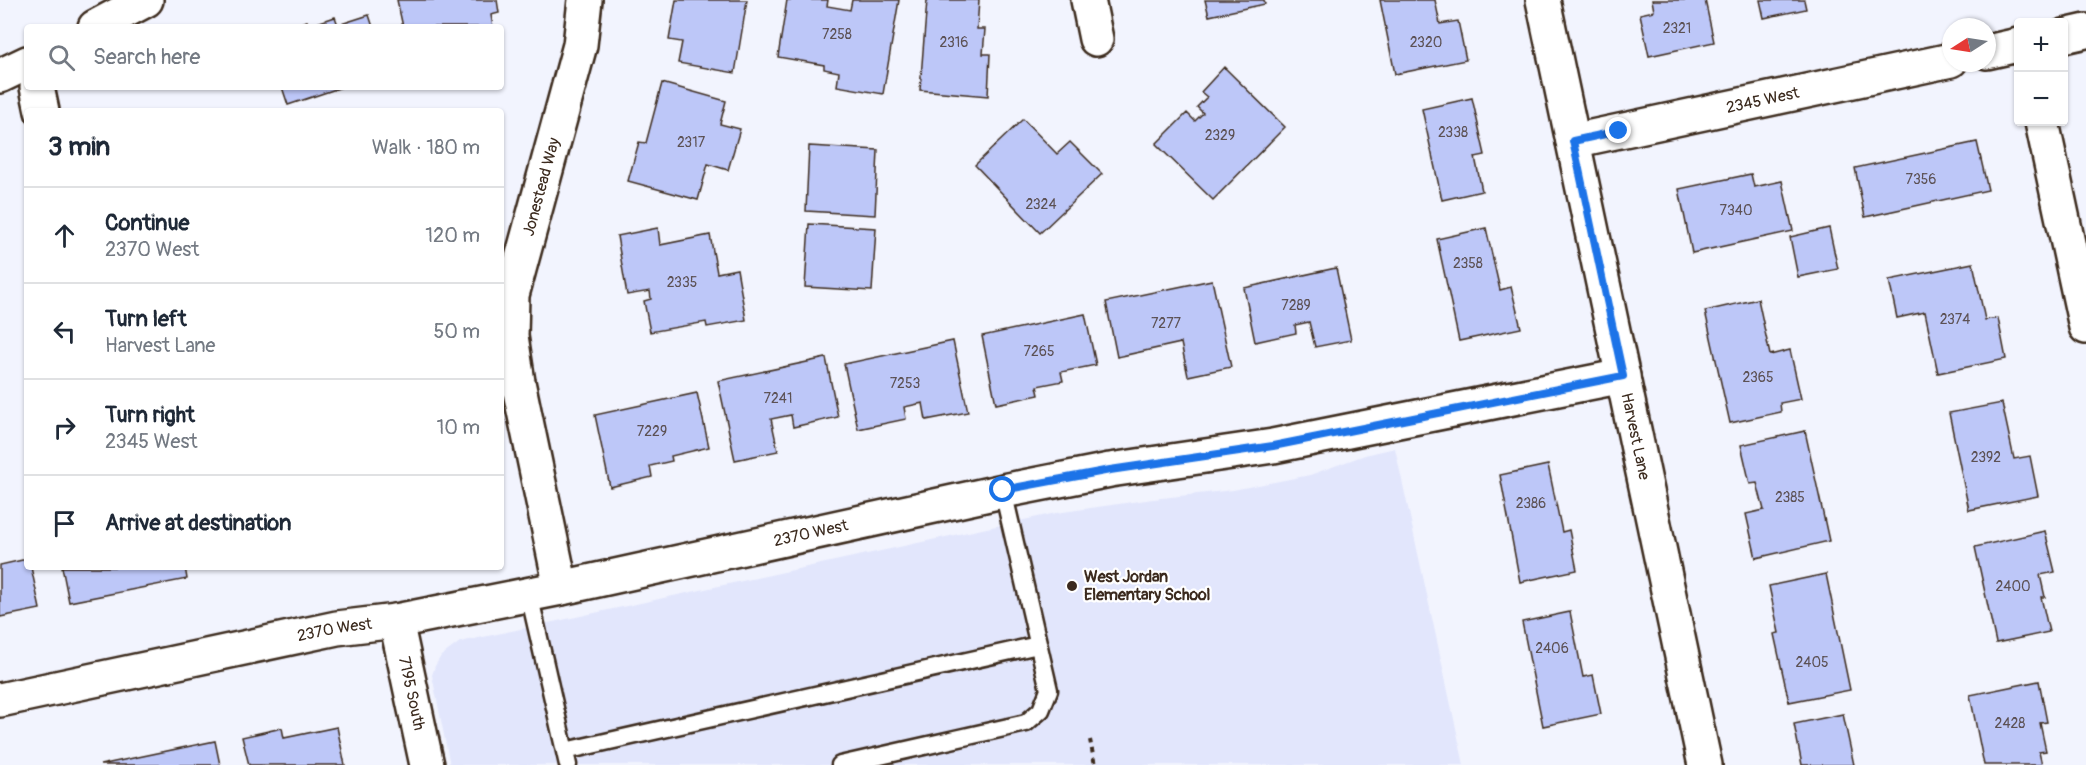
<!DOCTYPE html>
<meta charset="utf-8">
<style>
:root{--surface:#fff;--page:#f2f2f3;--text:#1f2937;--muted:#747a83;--line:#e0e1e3}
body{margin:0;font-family:Pangolin,sans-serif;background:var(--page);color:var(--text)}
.controls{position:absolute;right:18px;top:18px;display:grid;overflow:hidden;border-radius:6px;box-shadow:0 2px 4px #0004}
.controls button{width:54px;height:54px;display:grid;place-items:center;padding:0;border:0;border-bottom:2px solid var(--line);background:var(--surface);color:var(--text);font:30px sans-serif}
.compass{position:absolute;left:1942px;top:18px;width:54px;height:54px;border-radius:50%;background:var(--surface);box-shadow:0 2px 4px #0004;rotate:258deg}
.stop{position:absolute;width:18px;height:18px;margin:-14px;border:4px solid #1a73e8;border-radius:50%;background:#fff}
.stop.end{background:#1a73e8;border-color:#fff;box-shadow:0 2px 6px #0008}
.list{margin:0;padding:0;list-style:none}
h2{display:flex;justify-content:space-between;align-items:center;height:78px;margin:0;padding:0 24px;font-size:26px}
h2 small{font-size:20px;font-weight:400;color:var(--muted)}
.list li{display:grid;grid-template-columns:39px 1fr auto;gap:18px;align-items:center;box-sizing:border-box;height:96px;padding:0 24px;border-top:2px solid var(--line)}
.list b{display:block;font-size:22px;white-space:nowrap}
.list p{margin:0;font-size:20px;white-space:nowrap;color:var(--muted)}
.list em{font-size:20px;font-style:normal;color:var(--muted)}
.icon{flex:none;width:33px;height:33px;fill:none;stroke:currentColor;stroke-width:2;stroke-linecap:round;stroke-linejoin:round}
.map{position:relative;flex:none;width:2086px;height:765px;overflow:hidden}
.search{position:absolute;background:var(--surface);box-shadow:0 2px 4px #0004;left:24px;top:24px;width:480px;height:66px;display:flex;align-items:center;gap:15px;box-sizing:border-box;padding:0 21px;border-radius:6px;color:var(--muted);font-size:22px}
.panel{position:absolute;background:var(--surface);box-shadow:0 2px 4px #0004;left:24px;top:108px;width:480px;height:462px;border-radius:6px}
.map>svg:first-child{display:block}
.built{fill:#e2e6fc}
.building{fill:#bdc7f8;stroke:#3b2a1e;stroke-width:1.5}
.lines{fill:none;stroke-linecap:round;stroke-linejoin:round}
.lane-casing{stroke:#3b2a1e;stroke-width:21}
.street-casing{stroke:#3b2a1e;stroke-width:38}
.path{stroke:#3b2a1e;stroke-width:4;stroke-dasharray:4.5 4.5;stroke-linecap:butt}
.lane{stroke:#fff;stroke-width:16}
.street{stroke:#fff;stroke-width:33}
.route{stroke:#1a73e8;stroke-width:8}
.poi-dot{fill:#3b2a1e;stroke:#fff;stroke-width:2}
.labels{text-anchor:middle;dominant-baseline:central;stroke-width:4.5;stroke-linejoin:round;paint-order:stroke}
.number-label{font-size:14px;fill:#5c5154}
.street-label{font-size:16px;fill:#3b2a1e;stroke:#fff}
.poi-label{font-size:16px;font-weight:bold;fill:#3b2a1e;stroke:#fff;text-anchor:start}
</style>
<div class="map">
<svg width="2086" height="765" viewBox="0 0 2086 765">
<rect width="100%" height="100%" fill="#f2f4fe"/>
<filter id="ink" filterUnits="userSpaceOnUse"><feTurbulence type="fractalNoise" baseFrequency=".0167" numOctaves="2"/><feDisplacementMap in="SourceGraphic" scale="12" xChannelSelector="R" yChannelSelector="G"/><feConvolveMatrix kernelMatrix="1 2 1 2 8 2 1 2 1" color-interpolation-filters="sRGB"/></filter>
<g filter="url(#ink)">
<path class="built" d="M1395,448L1464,765H450L432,675L435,666L441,656L460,642L1056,513L1153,499L1233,490L1310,475L1365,455Z"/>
<path class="building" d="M397,0H497L499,13L491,15L493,27H403Z
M676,0H747L735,73L678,63L682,42L669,40Z
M787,0H828L827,6L850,10L852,0H899L883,94L837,86L839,72L824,69V65L778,57Z
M927,0H979L977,29H985L983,54H990L988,96L920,90Z
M1205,0H1264L1265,4L1209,16Z
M1380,0H1435L1440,24L1458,21L1466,60L1395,74Z
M1652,0H1705L1714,42L1649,56L1640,14L1654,11Z
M1760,0H1804L1806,9L1764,18Z
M369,15L373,27H288L307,21L308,26L335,17L338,25Z
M1224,67L1285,127L1213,200L1156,144L1187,113L1195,121L1203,113L1197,107L1207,97L1201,92Z
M662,83L726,101L720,124L740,129L728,170L708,164L698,200L628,181L639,142L646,143Z
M282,87H342L288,105Z
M1472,98L1485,155L1475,157L1482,191L1442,200L1422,109Z
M1023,119L1057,154L1070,142L1102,174L1040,233L975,165Z
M1977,142L1988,190L1865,217L1855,168Z
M809,146L878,150L875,215L806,211Z
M1751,174L1754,187L1782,181L1793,231L1692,253L1679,189Z
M809,224L876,228L872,291L805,287Z
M658,228L660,245L710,235L717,273L737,269L746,320L707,327L706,322L650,332L644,301L651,299L650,291L627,295L617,236Z
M1486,228L1500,290L1511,287L1521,328L1459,341L1437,239Z
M1829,228L1838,269L1798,277L1790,237Z
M1973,263L1985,320L1998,318L2006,359L1938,373L1925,312L1897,318L1889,280Z
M1336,268L1351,340L1315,347L1309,322L1295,325L1296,333L1255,342L1244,288Z
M1212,280L1231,367L1188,376L1181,343L1117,357L1106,302Z
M1758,299L1770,355L1790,350L1801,399L1780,403L1781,412L1730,423L1705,311Z
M1085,314L1096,365L1061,372L1063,381L1037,386L1039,395L996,404L982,336Z
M953,341L968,412L926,420L923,403L904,407L906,419L858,429L844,364Z
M826,358L838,417L793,427L791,415L771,419L778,451L735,460L718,381Z
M697,393L709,447L671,456L672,461L650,466L652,477L610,487L595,415Z
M2002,403L2014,459L2030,456L2038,496L1969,510L1949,413Z
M1805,431L1829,541L1756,558L1746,514L1764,510L1757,483L1750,484L1741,445Z
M1548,465L1562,532L1569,530L1577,570L1520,582L1500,475Z
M2045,531L2055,572L2040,575L2045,597H2041L2049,632L1996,643L1975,547Z
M27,559V567H31L40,609L0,617V565Z
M62,567H185L187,579L69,602Z
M1826,574L1850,690L1789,702L1774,634L1779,633L1769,586Z
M1570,612L1583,677L1593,675L1601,714L1543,726L1522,622Z
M2039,681L2047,722L2040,723L2046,751L2039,752L2042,765H1984L1970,695Z
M1843,714L1854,765H1802L1794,724Z
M337,727L345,765H249L242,737L282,728L284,738Z
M215,741L220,765H100Z"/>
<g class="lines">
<g class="lane-casing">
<path id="lane" d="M529,594L568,765
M565,751L1038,645
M840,765L1026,723L1041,710L1049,690L1003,491"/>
</g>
<g class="street-casing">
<g id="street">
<path d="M1088,0L1096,39"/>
<path id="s1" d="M1543,0L1705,765"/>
<path d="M95,27L146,0"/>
<path d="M2064,36L2086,31"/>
<path d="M1987,52L2018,45"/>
<path d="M0,76L27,63"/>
<path d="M37,87L42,111"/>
<path d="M2042,122L2086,327"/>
<path id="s2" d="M1573,141L1951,60"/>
<path id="s3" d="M561,588L518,382L511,336L512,295L580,45L585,0"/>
<path id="s4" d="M396,621L427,765"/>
<path id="s5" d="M0,700L337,628L396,621L561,588L1003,491L1110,470L1273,446L1623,376"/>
</g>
</g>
<path class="path" d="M1090,740L1095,765"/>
<use href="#lane" class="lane"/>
<use href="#street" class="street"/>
</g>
</g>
<g class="lines" filter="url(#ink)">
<path class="route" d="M1003,490L1110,470L1273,446L1623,376L1573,141L1619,131"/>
</g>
<circle class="poi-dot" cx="1072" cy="586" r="6"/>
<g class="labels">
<g class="number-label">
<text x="1677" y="28">2321</text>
<text x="837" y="34">7258</text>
<text x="954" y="42">2316</text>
<text x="1426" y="42">2320</text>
<text x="1453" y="132">2338</text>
<text x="1220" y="135">2329</text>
<text x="691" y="142">2317</text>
<text x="1921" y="179">7356</text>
<text x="1041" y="204">2324</text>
<text x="1736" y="210">7340</text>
<text x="1468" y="263">2358</text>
<text x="682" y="282">2335</text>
<text x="1296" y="305">7289</text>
<text x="1955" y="319">2374</text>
<text x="1166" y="323">7277</text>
<text x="1039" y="351">7265</text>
<text x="1758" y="377">2365</text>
<text x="905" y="383">7253</text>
<text x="778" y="398">7241</text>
<text x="652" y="431">7229</text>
<text x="1986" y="457">2392</text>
<text x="1790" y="497">2385</text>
<text x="1531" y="503">2386</text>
<text x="2013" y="586">2400</text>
<text x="1552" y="648">2406</text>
<text x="1812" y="662">2405</text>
<text x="2010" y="723">2428</text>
</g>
<g class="street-label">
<text stroke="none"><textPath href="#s2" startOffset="194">2345 West</textPath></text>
<text stroke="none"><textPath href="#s3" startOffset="410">Jonestead Way</textPath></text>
<text stroke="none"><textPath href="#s1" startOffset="446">Harvest Lane</textPath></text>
<text stroke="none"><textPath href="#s5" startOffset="828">2370 West</textPath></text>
<text stroke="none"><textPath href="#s5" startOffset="342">2370 West</textPath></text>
<text stroke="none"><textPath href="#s4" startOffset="74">7195 South</textPath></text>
</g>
<g class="poi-label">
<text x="1084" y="577">West Jordan<tspan x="1084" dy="18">Elementary School</tspan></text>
</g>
</g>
</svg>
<div class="controls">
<button>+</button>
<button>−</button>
</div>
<svg class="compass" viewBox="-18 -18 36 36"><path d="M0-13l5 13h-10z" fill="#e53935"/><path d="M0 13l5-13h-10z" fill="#747a83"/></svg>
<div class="stop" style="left:1003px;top:490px"></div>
<div class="stop end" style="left:1619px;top:131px"></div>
<div class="search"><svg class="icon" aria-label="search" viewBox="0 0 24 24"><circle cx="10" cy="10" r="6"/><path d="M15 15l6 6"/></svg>Search here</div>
<section class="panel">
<h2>3 min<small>Walk · 180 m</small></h2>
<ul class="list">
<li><svg class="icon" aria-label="ahead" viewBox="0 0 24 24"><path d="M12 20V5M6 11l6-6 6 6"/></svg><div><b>Continue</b><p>2370 West</p></div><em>120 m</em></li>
<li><svg class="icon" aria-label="left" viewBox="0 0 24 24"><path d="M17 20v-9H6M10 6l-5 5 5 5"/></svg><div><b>Turn left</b><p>Harvest Lane</p></div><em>50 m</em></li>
<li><svg class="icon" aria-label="right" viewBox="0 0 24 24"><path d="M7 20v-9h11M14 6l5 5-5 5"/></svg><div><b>Turn right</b><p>2345 West</p></div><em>10 m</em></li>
<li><svg class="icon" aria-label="arrive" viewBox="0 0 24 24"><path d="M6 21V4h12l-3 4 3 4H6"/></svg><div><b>Arrive at destination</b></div></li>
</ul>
</section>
</div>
